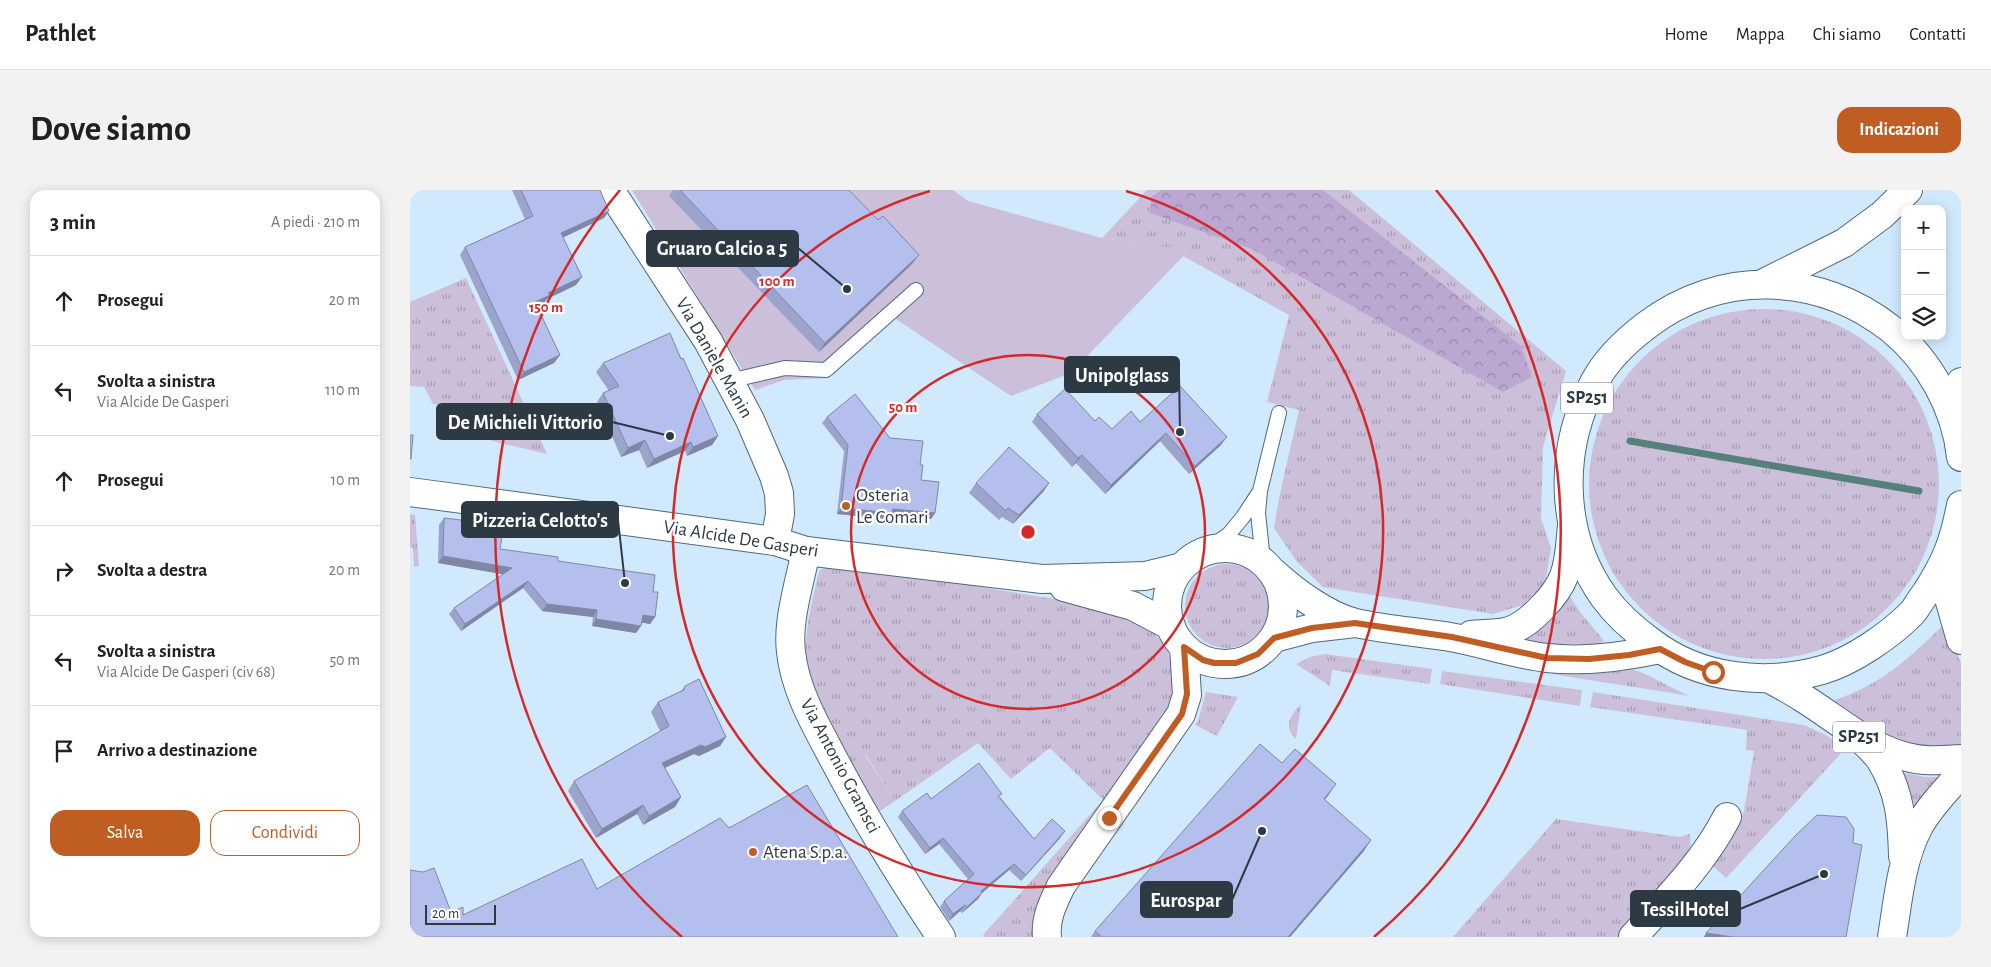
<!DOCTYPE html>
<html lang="it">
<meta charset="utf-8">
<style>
:root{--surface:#fff;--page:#f2f2f2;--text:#202124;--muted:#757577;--line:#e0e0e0;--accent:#c05d23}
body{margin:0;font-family:"Alegreya Sans",sans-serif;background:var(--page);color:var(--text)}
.controls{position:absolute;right:15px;top:15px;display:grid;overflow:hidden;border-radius:10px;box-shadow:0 2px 12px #0003}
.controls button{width:45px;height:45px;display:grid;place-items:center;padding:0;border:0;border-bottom:1px solid var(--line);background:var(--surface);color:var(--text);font:25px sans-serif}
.scale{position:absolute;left:15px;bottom:12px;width:71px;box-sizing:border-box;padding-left:5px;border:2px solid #2e3a43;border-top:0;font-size:14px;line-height:18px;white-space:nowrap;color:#2e3a43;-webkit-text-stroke:4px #fff;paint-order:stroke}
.stop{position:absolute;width:15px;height:15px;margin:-11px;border:4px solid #c05d23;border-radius:50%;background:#fff}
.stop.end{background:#c05d23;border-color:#fff;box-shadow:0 1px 5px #0008}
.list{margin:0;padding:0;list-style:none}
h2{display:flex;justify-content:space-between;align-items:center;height:65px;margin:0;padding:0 20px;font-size:21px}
h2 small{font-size:16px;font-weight:400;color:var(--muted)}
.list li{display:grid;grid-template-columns:32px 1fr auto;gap:15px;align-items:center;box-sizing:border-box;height:90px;padding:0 20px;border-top:1px solid var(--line)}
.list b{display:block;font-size:19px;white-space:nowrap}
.list p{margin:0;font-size:16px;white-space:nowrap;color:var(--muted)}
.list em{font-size:16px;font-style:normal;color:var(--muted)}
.actions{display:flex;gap:10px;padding:15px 20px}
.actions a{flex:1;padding:11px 0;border:1px solid var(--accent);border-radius:15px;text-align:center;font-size:18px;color:var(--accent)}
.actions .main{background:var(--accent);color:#fff}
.icon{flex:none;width:28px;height:28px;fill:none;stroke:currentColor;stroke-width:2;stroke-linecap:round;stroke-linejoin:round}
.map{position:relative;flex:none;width:1551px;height:747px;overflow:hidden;border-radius:15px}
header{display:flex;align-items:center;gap:30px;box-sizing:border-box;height:70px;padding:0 25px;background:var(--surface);border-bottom:1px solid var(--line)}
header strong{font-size:24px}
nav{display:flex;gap:28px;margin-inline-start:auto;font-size:18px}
.intro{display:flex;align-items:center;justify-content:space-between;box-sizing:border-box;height:120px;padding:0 30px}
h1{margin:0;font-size:35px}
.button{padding:12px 22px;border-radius:15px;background:var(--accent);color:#fff;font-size:18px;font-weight:700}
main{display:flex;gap:30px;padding:0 30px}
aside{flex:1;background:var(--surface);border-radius:15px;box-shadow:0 2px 12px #0003}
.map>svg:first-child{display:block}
.grass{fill:url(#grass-tufts)}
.forest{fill:url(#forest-crowns)}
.garden{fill:#ccbfd9}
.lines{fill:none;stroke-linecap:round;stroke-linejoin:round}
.stream{stroke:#55817a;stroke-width:7}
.lane-casing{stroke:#4e697d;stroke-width:16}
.street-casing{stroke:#4e697d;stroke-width:30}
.secondary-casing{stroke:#4e697d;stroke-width:30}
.primary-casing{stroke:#4e697d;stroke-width:30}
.lane{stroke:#fff;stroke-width:14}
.street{stroke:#fff;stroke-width:28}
.secondary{stroke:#fff;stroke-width:28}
.primary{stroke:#fff;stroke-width:28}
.wall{fill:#9ca4cc}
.shaded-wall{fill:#7f86a6}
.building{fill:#b5bfed;stroke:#7f86a6}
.route{stroke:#c05d23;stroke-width:6}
.ring{fill:none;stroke:#d62828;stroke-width:2.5}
.poi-dot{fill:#c05d23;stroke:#fff;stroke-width:2}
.labels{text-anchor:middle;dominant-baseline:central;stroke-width:4.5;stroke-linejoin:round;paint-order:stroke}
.shield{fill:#fff;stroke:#6d757b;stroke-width:1}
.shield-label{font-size:18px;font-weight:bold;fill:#2e3a43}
.street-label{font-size:19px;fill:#2e3a43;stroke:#fff}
.poi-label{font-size:19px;fill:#2e3a43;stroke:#fff;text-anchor:start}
.centre{fill:#d62828;stroke:#fff;stroke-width:2.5}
.ring-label{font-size:15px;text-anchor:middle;font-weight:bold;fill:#d62828;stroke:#fff;stroke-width:4.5;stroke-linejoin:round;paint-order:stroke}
.leader{fill:none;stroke:#2e3a43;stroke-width:2}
.callout-dot{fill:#2e3a43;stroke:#fff;stroke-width:2}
.callout{fill:#2e3a43;stroke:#2e3a43;stroke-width:2}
.callout-label{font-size:20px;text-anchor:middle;font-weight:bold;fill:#fff}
</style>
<header>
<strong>Pathlet</strong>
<nav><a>Home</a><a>Mappa</a><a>Chi siamo</a><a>Contatti</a></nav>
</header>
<div class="intro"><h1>Dove siamo</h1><a class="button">Indicazioni</a></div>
<main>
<aside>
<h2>3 min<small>A piedi · 210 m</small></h2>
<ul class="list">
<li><svg class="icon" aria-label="ahead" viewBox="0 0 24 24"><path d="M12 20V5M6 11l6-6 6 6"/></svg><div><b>Prosegui</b></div><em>20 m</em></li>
<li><svg class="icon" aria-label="left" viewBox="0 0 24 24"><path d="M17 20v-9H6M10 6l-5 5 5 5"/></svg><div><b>Svolta a sinistra</b><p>Via Alcide De Gasperi</p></div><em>110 m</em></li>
<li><svg class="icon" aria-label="ahead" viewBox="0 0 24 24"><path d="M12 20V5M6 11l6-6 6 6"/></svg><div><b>Prosegui</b></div><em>10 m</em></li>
<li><svg class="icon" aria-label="right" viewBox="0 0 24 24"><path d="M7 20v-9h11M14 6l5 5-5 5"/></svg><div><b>Svolta a destra</b></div><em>20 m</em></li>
<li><svg class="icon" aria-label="left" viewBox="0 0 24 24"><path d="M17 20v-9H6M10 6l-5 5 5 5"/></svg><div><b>Svolta a sinistra</b><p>Via Alcide De Gasperi (civ 68)</p></div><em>50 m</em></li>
<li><svg class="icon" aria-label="arrive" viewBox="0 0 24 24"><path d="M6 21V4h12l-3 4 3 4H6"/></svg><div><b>Arrivo a destinazione</b></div></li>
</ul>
<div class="actions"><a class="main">Salva</a><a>Condividi</a></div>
</aside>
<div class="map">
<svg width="1551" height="747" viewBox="0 0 1551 747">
<defs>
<pattern id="grass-tufts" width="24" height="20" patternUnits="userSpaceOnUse" patternTransform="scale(1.25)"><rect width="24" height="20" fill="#ccbfd9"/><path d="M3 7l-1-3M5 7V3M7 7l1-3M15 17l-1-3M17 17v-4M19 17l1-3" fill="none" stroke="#a69cb2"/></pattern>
<pattern id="forest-crowns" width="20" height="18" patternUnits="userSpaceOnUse" patternTransform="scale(1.25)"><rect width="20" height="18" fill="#bca6d2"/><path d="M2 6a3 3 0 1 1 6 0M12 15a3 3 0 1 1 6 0" fill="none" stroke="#9988ac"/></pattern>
</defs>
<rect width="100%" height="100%" fill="#d1e9fc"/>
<path class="grass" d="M737,0H939L1156,181L1133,257L1131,328L1141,358L1135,394L1113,415L1083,424L913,397L887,372L864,338L869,308L889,220L857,212L879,125L773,66L778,61L692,48Z
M56,88L137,264L82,251L55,217L23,214L14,197L0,196V112Z
M1179 294a175 175 0 1 1 350 0a175 175 0 1 1-350 0Z
M0,324L5,325L9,376L4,377L3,357L0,358Z
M425,373L668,413L712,425L740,439L755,455L763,477L765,495L760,525L624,747H575L573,745L693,610L640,558L601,589L568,553L485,611L456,565L440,575C423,542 399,507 396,469C394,441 402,413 408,385L410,380Z
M775 416a42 42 0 1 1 84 0a42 42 0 1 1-84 0Z
M1159,405L1170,422L1194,451L1189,454H1128L1108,451C1133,439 1146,430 1159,405Z
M1534,434L1551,473V556C1494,567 1468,541 1424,510C1470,496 1501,467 1534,434Z
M915,464L1022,479L1020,494L922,480L920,496L886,474L900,467Z
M1216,478C1235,481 1260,498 1280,506L1142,484L1146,482Z
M1032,481L1172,500L1170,516L1030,494Z
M796,502L828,507L807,546L785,535L788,531Z
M1183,502L1394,535L1416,545L1435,559L1316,688L1302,675L1323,645L1334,621L1344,561L1336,560L1337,540L1180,517Z
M891,515L886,549C873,539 880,523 891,515Z
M1494,583L1515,587H1534L1507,623Z
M1146,629L1269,647L1280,644L1281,660L1272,675L1208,747H1043Z"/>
<path class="forest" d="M751,0H913L1111,156L1122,187L1093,202L842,59L740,23L741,7Z"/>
<path class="garden" d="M222,0H543L558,11L692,48L779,60L661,183L601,206L483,127L418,188L374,190L345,200Z
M455,565L485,611L467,623L440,575Z"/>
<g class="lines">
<path class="stream" d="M1220,251L1509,301"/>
<g class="lane-casing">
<path id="lane" d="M319,191L375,178L416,180L506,100
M850,301L869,223
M797,360L819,344L833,327L850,301L848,323L853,371"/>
</g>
<g class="street-casing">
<path id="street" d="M200,0L298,151L340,230L364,286L369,303L370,324L365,351
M396,361C390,391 377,431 381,462C385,500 405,534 423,568C455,629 492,689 531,747
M1533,376L1536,398L1551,450
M1448,546C1455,553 1464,561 1470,569C1490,601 1492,630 1493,666
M637,747C635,728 643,713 651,696L771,524L777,505L774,457
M1223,747C1257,709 1294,672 1317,627
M1482,747C1488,711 1491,671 1508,638C1519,617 1536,601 1551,583"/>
</g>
<g class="secondary-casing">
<path id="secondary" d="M0,302L365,351L396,361L632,389L735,386L772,377
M757 416a58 58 0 1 1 116 0a58 58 0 1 1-116 0Z
M863,382C885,402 917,426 946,433C977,440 1009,442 1040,447C1073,453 1104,464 1137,468C1174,472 1213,467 1250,459
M654,397L723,416L761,436
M1061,445C1073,444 1087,444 1099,441C1119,435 1147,405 1154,386C1160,371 1160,353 1162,336
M864,448L902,438L945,433"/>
</g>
<g class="primary-casing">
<path id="primary" d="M1354,93L1434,53L1472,25L1498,0
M1544,232L1551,192
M1551,267C1546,218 1519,170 1481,139C1408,82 1311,79 1237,135C1217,150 1197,169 1185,191C1148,258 1149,344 1194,407C1207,425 1223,439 1241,452C1289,489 1355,496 1412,480C1443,471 1480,445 1502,423C1507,417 1511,409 1516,403C1536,372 1544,352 1551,315
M1547,348L1551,397
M1360,489C1371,495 1382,501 1393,508C1427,529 1457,557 1497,567C1514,572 1534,570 1551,569"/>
</g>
<use href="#lane" class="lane"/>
<use href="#street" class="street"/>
<use href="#secondary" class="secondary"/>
<use href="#primary" class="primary"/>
</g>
<path class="wall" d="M102,0H190L199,21L194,28L153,47L166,95L137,109L134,113L127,117L150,165L144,173L108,190L50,65L55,57L115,29Z
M263,0H439L502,74L409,162L259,6Z
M193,173L308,246L302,255L277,266L275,261L237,278L229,260L211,267L187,212L193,203L199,201L186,182Z
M627,224L685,231L702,239L730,232L811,255L779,284L750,251L695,304L666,273L662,277L622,232Z
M417,227L480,248L510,275L511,290L525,323L521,329L481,325L478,329L427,324L434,261L412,233Z
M566,293H639L633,302L603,334L592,327L589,330L559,303Z
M34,328L90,359L148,371L243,402L245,427L240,434L232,432L231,436L226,443L182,436L183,427L132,421L113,398L51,441L39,424L44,418L93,384L28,373L29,335Z
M275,496L316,547L310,556L289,566L284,564L255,578L271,607L265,617L233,635L227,624L186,648L158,601L164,591L250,541L241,522L248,512L271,501Z
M918,606L914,610L961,650L953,662L880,747H681L685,741Z
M590,607L624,649L651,647L611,691L599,680L572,703L568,709L552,723L550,721L539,731L530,717L534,711L558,689L529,654L515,664L488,627L492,621L521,609Z"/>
<path class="shaded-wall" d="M199,21L194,28L146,51L151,43Z
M509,65L502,74L409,162L415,153Z
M172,87L166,95L137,109L134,113L120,120L125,112L138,103Z
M150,165L144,173L108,190L114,182Z
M756,243L750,251L695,304L701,295Z
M308,246L302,255L277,266L283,257Z
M817,247L811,255L779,284L785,276Z
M235,250L229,260L211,267L218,258Z
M281,252L275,261L237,278L244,269Z
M672,265L666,273L662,277L668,268Z
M639,293L633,302L603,334L609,325Z
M431,318L483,319L525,323L521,329L481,325L478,329L427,324Z
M33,366L102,378L97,385L28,373Z
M118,391L113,398L51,441L55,434Z
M137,414L187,420L183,427L132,421Z
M233,425L245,427L240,434L228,432Z
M186,429L231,436L226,443L182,436Z
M316,547L310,556L289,566L284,564L246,582L252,573L291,555Z
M926,594L918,606L905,621L914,609Z
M271,607L265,617L233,635L239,626Z
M233,615L227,624L186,648L192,639Z
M655,641L651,647L611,691L616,685Z
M533,648L529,654L515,664L520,658Z
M961,650L953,662L880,747H878Z
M604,674L599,680L572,703L568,709L552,723L557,717L571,701Z
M555,715L550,721L539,731L543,724Z
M1296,743L1323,747H1294Z"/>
<path class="building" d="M111,0H190L199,21L151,43L172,87L138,103L140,105L125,112L150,165L114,182L55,57L123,26Z
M270,0H439L468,30L473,26L509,65L415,153Z
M260,143L271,169L273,168L308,246L283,257L281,252L244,269L235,250L218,258L193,203L209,196L193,173Z
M770,196L817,247L785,276L756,243L701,295L672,265L668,268L627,224L655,199L685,231L689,227L702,239L721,221L730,232Z
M445,204L480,248L513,251L510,275H513L511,290L529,292L525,323L483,319L482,323L431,318L438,255L417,227Z
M0,245H3L1,269H0Z
M599,257L639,293L609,325L598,318L596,321L566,293Z
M34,328L94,335L90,359L148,367V371L245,385L243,402H248L245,427L233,425L231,436L186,429L187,420L137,414L118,391L55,434L44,418L102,378L33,366Z
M289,489L316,547L295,557L291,555L252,573L271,607L239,626L233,615L192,639L164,591L259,536L248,512L274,500L275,496Z
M850,554L872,573L885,559L926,594L914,609L961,650L878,747H692L685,741Z
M569,573L592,604L588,606L624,649L642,629L655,641L616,685L604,674L571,701L572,703L557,717L555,715L543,724L534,711L564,684L533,648L520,658L492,621L517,603L521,609Z
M397,595L488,747H0V680L13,682L24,678L41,722L53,717V725L172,669L187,699L310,628L319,638Z
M1407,625L1436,627L1444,639L1443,653L1452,655L1436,747H1323L1296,743L1386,645Z"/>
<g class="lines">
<path class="route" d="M699,628L772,524L777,504L774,457L793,470L804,473H826L848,464L864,448L902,438L945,433L1042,447L1137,468L1179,469L1219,465L1250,459L1275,472L1303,482"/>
</g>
<g class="ring">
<circle cx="618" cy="342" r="177"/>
<path d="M716 1A355 355 0 1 1 520 1"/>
<path d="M272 747A532 532 0 0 1 210 0M1026 0A532 532 0 0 1 964 747"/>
</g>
<g class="poi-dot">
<circle cx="436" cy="316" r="5"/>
<circle cx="343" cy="662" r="5"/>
</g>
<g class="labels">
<g class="shield">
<rect x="1151" y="192.5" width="52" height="31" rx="4"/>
<rect x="1423" y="531.5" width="52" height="31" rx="4"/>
</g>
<g class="shield-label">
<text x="1177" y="208">SP251</text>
<text x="1449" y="547">SP251</text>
</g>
<g class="street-label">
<text transform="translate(304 168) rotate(60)">Via Daniele Manin</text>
<text transform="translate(331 349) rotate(9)">Via Alcide De Gasperi</text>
<text transform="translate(430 576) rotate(62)">Via Antonio Gramsci</text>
</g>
<g class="poi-label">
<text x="446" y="305">Osteria<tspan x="446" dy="22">Le Comari</tspan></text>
<text x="353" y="662">Atena S.p.a.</text>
</g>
</g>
<circle cx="618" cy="342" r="8" class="centre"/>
<g class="ring-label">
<text x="367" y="96">100 m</text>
<text x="136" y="122">150 m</text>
<text x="493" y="222">50 m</text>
</g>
<path class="leader" d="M437 99L388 58M770 242L769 185M260 246L202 232M215 393L208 330M852 641L822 710M1414 684L1330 719"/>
<g class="callout-dot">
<circle cx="437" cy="99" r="5"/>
<circle cx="770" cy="242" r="5"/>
<circle cx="260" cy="246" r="5"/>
<circle cx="215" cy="393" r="5"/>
<circle cx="852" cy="641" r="5"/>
<circle cx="1414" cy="684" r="5"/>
</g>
<g class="callout">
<rect x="237" y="41" width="151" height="35" rx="5"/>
<rect x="655" y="167" width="114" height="35" rx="5"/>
<rect x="27" y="214" width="175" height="35" rx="5"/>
<rect x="52" y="312" width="156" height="35" rx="5"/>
<rect x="731" y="692" width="91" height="35" rx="5"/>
<rect x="1221" y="701" width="109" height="35" rx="5"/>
</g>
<g class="callout-label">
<text x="312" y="65">Gruaro Calcio a 5</text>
<text x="712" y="192">Unipolglass</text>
<text x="115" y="239">De Michieli Vittorio</text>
<text x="130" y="337">Pizzeria Celotto's</text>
<text x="776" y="717">Eurospar</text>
<text x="1275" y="726">TessilHotel</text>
</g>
</svg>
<div class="controls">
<button>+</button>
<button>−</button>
<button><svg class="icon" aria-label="layers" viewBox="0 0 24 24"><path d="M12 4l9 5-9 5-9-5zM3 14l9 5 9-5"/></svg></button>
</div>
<div class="scale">20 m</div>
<div class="stop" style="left:1303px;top:482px"></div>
<div class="stop end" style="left:699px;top:628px"></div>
</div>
</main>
